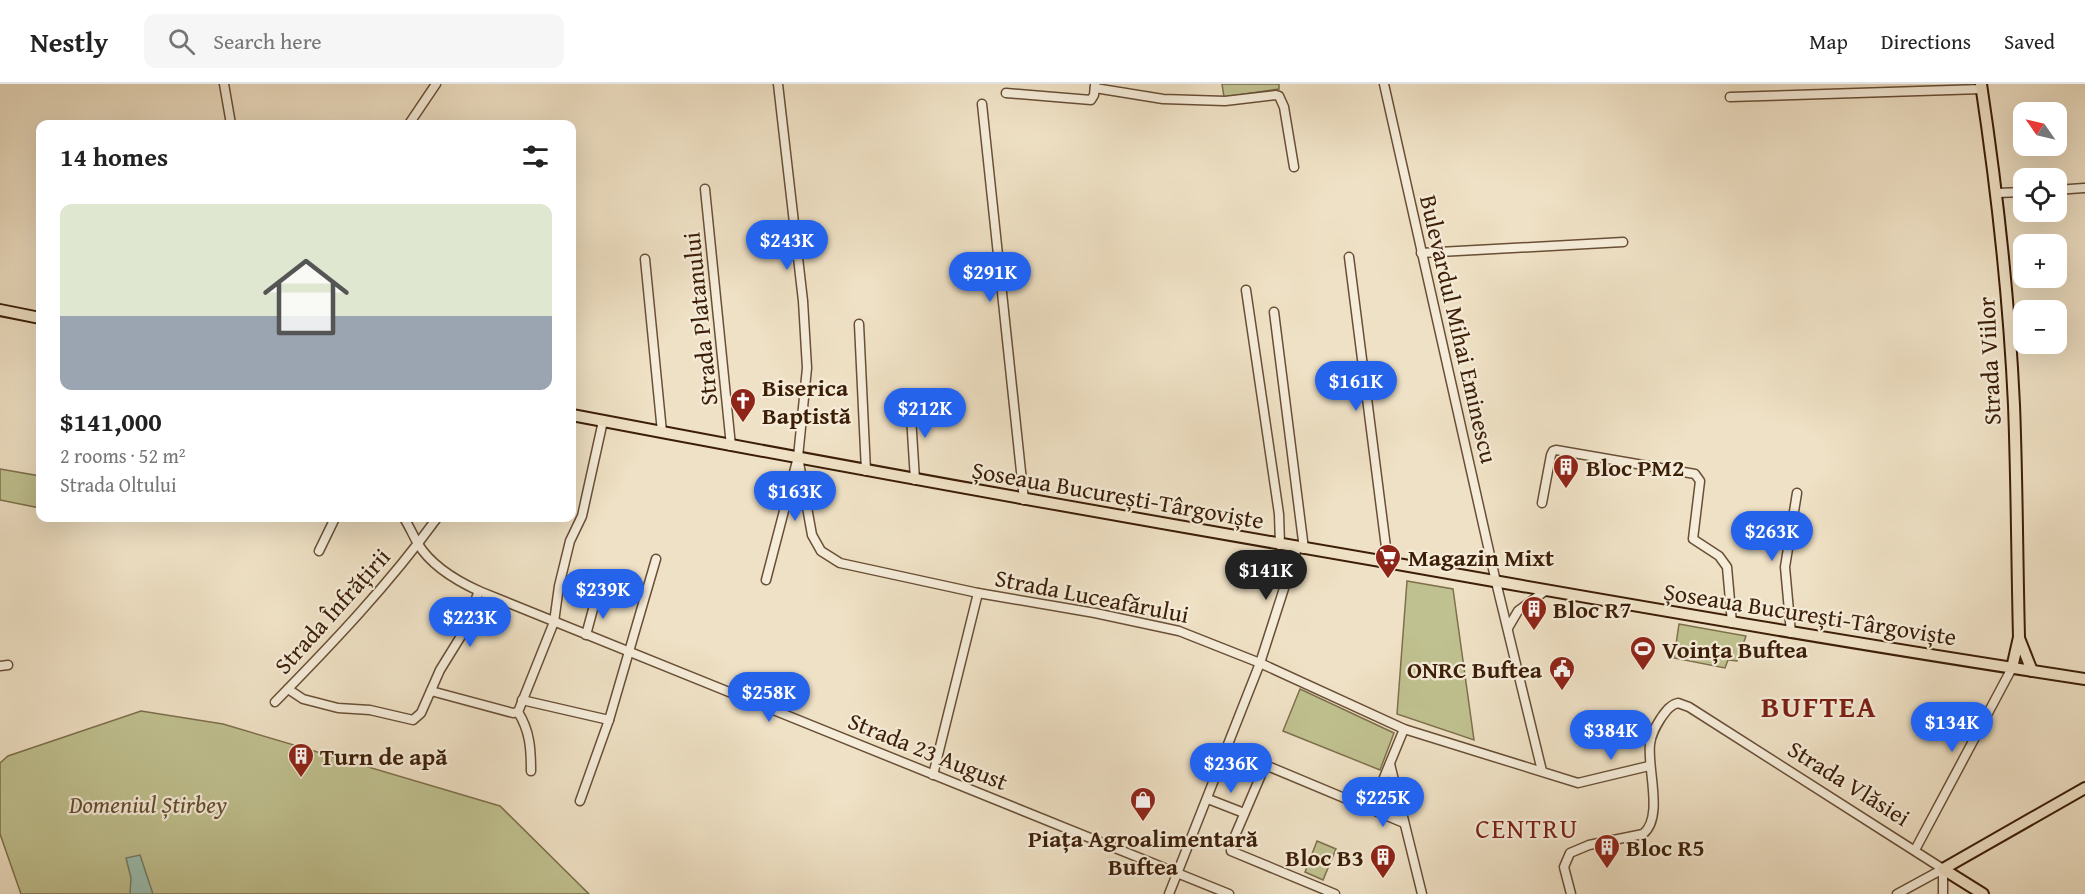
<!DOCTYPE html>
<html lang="en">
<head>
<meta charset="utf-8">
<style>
	body { margin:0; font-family:"Gentium Book Plus",serif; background:#f6f6f6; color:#222; height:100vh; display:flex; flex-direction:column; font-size:22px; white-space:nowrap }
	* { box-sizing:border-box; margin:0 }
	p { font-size:20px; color:#767676 }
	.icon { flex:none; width:33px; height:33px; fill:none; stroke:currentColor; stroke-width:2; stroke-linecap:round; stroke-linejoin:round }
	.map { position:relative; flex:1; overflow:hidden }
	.side { position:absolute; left:36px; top:36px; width:540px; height:402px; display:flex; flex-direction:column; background:#fff; border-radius:12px; box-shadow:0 6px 24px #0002 }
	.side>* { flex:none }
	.needle { width:39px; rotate:304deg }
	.fabs { position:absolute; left:2013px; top:18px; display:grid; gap:12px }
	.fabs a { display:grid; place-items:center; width:54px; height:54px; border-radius:12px; background:#fff; box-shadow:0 6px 24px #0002; font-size:30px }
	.price { position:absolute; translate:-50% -51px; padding:0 14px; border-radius:21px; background:#2563eb; color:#fff; font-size:20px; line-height:39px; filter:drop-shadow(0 2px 3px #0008) }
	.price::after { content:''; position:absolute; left:50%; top:36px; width:18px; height:14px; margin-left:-9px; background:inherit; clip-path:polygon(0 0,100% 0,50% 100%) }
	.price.active { background:#222; color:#fff }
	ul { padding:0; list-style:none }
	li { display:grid; align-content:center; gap:12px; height:318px; padding:0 24px }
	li+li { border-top:2px solid #e0e0e0 }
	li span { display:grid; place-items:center; height:186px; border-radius:12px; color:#555 }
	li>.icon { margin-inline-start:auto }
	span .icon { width:108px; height:108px; fill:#fffc; stroke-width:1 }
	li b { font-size:26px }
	h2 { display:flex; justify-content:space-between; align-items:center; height:72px; padding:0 24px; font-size:26px }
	header { display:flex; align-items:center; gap:36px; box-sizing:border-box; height:84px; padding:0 30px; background:#fff; border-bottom:2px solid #e0e0e0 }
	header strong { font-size:28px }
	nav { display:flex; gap:33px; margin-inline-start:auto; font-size:21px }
	.search { width:420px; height:54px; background:#f6f6f6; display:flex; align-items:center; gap:15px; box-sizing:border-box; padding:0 21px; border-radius:12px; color:#767676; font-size:22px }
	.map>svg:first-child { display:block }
</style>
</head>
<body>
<header>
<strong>Nestly</strong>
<div class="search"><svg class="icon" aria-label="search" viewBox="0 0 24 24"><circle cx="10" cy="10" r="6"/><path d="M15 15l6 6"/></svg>Search here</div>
<nav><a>Map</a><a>Directions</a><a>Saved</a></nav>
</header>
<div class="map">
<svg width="2085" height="810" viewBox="0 0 2085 810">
	<rect width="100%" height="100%" fill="#efe1c5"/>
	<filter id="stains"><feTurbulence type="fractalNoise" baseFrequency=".00333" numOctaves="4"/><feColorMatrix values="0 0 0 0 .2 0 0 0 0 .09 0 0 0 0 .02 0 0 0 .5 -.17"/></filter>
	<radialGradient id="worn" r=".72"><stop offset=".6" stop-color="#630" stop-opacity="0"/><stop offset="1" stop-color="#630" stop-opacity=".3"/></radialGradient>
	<g fill="#c0c190" stroke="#7e704c" stroke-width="1.5">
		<polygon points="1222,0 1279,0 1279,5 1224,13"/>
		<polygon points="0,385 40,392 40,424 0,416"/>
		<polygon points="1407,497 1453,505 1474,656 1397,630"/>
		<polygon points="1679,540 1746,552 1737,577 1728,576 1725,584 1674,574"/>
		<polygon points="1300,605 1394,649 1380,686 1283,647"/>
		<polygon points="141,627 223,640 500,722 589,810 21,810 0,750 0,679 8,672"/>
		<polygon points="1317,757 1336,765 1323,796 1305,788"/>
	</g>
	<polygon fill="#9bbeae" stroke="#757e6b" stroke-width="1.5" points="140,771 153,810 130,810 131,794 126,774"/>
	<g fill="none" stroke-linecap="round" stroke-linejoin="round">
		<defs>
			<g id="minor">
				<polyline points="224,0 231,40"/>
				<polyline points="1384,0 1496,498 1542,687"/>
				<polyline points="1095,4 1163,15 1225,17 1276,11 1279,12 1284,23 1294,83"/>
				<polyline points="1006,9 1091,16 1094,11 1095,1"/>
				<polyline points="1730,13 1982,5"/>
				<polyline points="982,20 1024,416"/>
				<polyline points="409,40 436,0"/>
				<polyline points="705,105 731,362"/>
				<polyline points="2056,106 2084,104"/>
				<polyline points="1997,109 2024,108"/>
				<polyline points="1421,169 1623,158"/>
				<polyline points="1349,173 1388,479"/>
				<polyline points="645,175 662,348"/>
				<polyline points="1246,206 1279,430 1280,461"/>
				<polyline points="1274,228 1304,465"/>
				<polyline points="859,240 866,387"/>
				<polyline points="910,316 915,396"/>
				<polyline points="798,373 812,451 821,467 840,479 978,509 1095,529 1179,547 1260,579 1404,645 1578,699 1649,682"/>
				<polyline points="1542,419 1551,371 1553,367 1556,366 1695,390 1700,397 1693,455 1719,472 1727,483 1732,539"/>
				<path d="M 404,434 C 409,442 413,451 418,460 C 431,481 457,497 479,507 L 1229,810"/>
				<polyline points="319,467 335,434"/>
				<polyline points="766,496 798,373 807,284 803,217 778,0"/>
				<polyline points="1508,544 1518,527 1545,507"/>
				<polyline points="1791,549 1785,483 1797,409"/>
				<polyline points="586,551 596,514"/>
				<polyline points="0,582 8,581"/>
				<polyline points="288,605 303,615 338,624 370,626 413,636 421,629 440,586 461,552 479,507"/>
				<polyline points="431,607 513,629 518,628 554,538 559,502 570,457 582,432 603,337"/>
				<polyline points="522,616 609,636"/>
				<path d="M 275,618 C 333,559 389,500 437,434"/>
				<path d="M 518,628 C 530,647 531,665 531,687"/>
				<polyline points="1390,680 1422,810"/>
				<polyline points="933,691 978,509"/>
				<polyline points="1208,715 1244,729"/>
				<polyline points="580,717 609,636 656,475"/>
				<polyline points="1371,725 1404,645"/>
				<polyline points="1915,766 2012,584"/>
				<polyline points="1943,785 1943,810"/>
				<polyline points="1169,810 1260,579 1297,464"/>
				<polyline points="1335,810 1231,767 1231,761 1264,684 1270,683 1404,739"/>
				<path d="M 1571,810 L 1564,783 L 1570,769 L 1589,761 L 1643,750 C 1664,733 1647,685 1650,660 C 1651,650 1656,642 1661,634 C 1666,627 1670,621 1678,619 L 1689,623 L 1943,785"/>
				<polyline points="1897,810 1943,785"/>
			</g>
			<g id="major">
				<path d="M 1981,0 C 1997,106 2009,213 2014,321 C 2017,398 2017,476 2019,553 L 2012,584"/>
				<polyline points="0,226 40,234"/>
				<path d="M 572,331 C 845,383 1118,432 1392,479 C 1623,520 1853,560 2085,595"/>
				<polyline points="2019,554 2032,587"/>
				<polyline points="1983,810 1943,785 2085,704"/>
			</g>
		</defs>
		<use href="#minor" stroke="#694f36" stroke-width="11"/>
		<use href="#major" stroke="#3c1e07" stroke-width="14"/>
		<use href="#minor" stroke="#f5ecd9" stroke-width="8"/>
		<use href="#major" stroke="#efe1c5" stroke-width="10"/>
	</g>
	<defs>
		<symbol id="church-pin" viewBox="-11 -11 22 30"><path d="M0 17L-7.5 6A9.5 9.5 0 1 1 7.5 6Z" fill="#8f2418" stroke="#f5ecd9"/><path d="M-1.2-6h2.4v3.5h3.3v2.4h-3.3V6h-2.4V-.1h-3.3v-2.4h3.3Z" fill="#fff"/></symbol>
		<symbol id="building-pin" viewBox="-11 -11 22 30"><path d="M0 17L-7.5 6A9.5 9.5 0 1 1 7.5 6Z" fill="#8f2418" stroke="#f5ecd9"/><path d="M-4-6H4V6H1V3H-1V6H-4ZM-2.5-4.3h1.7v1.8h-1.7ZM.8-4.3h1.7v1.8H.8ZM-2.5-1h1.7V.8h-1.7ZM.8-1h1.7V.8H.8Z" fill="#fff"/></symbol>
		<symbol id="supermarket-pin" viewBox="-11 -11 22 30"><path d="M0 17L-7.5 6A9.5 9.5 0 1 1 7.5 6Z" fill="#8f2418" stroke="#f5ecd9"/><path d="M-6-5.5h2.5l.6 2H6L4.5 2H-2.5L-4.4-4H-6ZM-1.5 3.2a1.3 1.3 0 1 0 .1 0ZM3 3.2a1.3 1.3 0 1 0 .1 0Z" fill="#fff"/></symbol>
		<symbol id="stadium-pin" viewBox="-11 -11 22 30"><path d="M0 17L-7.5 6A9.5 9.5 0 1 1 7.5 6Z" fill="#8f2418" stroke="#f5ecd9"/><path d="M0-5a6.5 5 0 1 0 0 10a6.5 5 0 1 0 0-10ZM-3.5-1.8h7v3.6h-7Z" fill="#fff"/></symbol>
		<symbol id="civic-pin" viewBox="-11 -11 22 30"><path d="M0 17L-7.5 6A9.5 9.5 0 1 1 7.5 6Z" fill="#8f2418" stroke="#f5ecd9"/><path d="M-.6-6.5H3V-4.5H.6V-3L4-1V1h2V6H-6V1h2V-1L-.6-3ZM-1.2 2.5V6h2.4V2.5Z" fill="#fff"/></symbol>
		<symbol id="shop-pin" viewBox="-11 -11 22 30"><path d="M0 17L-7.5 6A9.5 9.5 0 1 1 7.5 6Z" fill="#8f2418" stroke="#f5ecd9"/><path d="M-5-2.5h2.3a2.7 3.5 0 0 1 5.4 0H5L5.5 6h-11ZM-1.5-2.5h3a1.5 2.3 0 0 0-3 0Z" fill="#fff"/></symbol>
	</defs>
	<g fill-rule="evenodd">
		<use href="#church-pin" x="728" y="302" width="30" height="40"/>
		<use href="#building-pin" x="1551" y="368" width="30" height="40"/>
		<use href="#supermarket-pin" x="1373" y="458" width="30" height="40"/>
		<use href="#building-pin" x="1519" y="510" width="30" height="40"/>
		<use href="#stadium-pin" x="1628" y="550" width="30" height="40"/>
		<use href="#civic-pin" x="1547" y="570" width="30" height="40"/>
		<use href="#building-pin" x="286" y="657" width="30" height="40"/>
		<use href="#shop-pin" x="1128" y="701" width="30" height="40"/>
		<use href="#building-pin" x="1592" y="748" width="30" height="40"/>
		<use href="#building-pin" x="1368" y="758" width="30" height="40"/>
	</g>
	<g text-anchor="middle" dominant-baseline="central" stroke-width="4.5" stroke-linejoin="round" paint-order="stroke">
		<g font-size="24" fill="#3c1e07" stroke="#f5ecd9">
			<text transform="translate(700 235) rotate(-96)">Strada Platanului</text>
			<text transform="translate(1459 245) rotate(77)">Bulevardul Mihai Eminescu</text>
			<text transform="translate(1989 277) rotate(-93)">Strada Viilor</text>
			<text transform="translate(1118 411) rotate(10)">Șoseaua București-Târgoviște</text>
			<text transform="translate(1092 512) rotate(11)">Strada Luceafărului</text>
			<text transform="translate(332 527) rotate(-48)">Strada Înfrățirii</text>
			<text transform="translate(1810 530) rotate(9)">Șoseaua București-Târgoviște</text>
			<text transform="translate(928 667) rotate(22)">Strada 23 August</text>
			<text transform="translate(1849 699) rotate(32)">Strada Vlăsiei</text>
		</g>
		<g font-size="24" font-weight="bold" fill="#3c1e07" stroke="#f5ecd9" text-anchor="start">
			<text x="762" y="303">Biserica<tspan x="762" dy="28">Baptistă</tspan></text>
			<text x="1586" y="383">Bloc PM2</text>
			<text x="1408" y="473">Magazin Mixt</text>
			<text x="1553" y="525">Bloc R7</text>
			<text x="1662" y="565">Voința Buftea</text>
			<text x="1542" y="585" text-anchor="end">ONRC Buftea</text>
			<text x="320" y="672">Turn de apă</text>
			<text x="1143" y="754" text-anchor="middle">Piața Agroalimentară<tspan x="1143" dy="28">Buftea</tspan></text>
			<text x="1626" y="763">Bloc R5</text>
			<text x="1364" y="773" text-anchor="end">Bloc B3</text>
		</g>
		<g font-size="24" font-style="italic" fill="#644f30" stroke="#f5ecd9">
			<text x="148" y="720">Domeniul Știrbey</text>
		</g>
		<g font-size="27" letter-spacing="1.5" fill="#7a1f14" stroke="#f5ecd9">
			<text x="1527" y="744">CENTRU</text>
		</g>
		<g font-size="30" font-weight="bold" letter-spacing="1.5" fill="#7a1f14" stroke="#f5ecd9">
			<text x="1819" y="622">BUFTEA</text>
		</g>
	</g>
	<rect width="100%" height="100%" filter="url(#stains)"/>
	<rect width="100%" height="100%" fill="url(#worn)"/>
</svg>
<div class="fabs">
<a><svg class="needle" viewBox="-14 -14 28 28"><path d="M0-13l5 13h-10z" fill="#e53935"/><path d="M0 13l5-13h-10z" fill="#767676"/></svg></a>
<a><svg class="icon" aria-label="locate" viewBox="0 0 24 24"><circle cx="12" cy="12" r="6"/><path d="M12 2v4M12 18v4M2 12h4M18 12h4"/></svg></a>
<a>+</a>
<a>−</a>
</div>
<b class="price" style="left:787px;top:187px">$243K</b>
<b class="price" style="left:990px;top:219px">$291K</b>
<b class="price" style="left:1356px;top:328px">$161K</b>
<b class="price" style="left:925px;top:355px">$212K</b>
<b class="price" style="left:795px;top:438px">$163K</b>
<b class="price" style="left:1772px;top:478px">$263K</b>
<b class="price active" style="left:1266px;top:517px">$141K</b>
<b class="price" style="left:603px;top:536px">$239K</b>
<b class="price" style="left:470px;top:564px">$223K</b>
<b class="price" style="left:769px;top:639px">$258K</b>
<b class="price" style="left:1952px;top:669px">$134K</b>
<b class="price" style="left:1611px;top:677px">$384K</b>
<b class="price" style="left:1231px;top:710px">$236K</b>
<b class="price" style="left:1383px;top:744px">$225K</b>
<section class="side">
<h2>14 homes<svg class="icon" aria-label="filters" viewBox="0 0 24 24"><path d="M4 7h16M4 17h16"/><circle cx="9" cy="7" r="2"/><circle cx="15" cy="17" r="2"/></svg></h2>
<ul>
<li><span style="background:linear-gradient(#dfe7d0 60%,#9aa5b1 0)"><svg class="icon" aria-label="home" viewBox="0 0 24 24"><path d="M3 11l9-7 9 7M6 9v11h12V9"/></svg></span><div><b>$141,000</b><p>2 rooms · 52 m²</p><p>Strada Oltului</p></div></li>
</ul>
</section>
</div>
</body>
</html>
